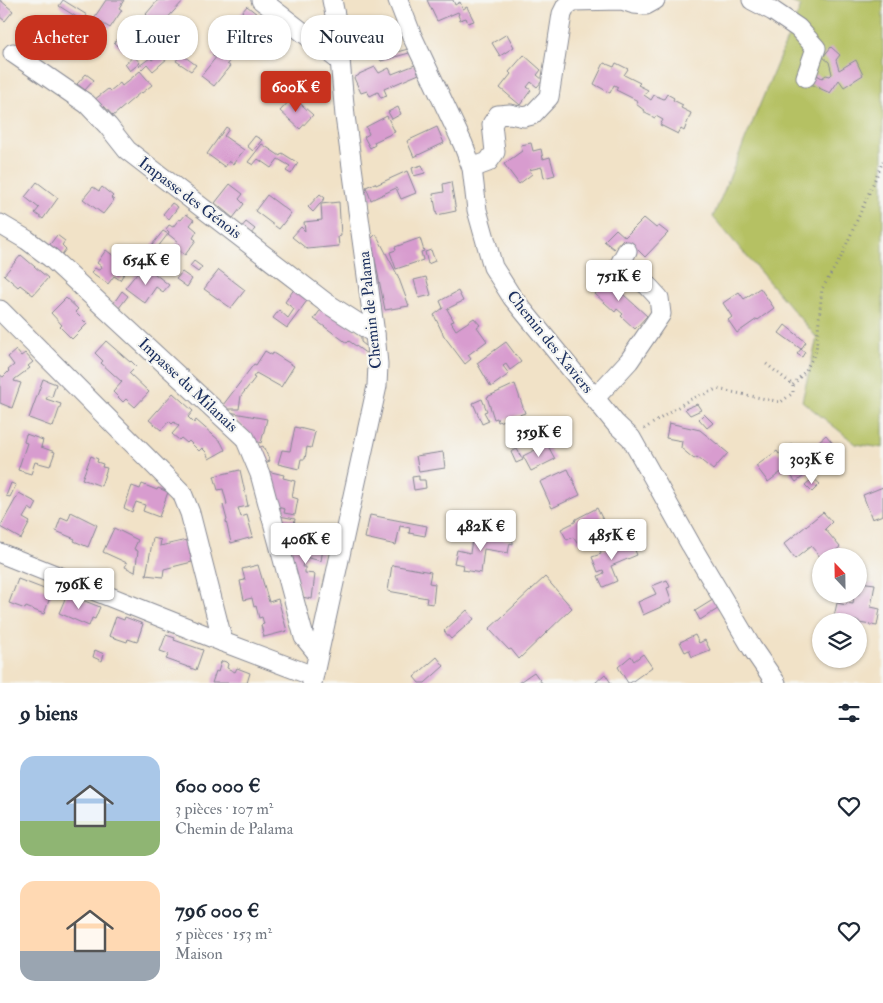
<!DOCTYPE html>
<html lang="fr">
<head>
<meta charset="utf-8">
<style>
	body { margin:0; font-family:"IM FELL Double Pica",serif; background:#f6f6f7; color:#1f2937; height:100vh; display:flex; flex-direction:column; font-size:19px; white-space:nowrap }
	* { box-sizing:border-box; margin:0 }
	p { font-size:16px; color:#747a83 }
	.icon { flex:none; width:28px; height:28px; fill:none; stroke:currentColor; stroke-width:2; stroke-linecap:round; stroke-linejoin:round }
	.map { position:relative; height:683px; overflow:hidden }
	.drawer { display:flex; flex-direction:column; background:#fff; flex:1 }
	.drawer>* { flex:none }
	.hud { position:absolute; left:15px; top:15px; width:500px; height:45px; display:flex; gap:10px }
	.needle { width:32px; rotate:338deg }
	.buttons { position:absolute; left:812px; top:548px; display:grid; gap:10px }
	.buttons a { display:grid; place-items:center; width:55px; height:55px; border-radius:50%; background:#fff; box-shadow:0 1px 4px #0004; font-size:25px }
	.price { position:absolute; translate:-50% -42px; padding:0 11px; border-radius:5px; background:#fff; color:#222; font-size:16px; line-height:32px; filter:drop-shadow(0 1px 2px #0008) }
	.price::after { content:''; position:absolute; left:50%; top:30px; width:15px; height:11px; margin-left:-8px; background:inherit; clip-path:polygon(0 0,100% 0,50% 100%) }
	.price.on { background:#c8321e; color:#fff }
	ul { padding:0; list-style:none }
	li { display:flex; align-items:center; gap:15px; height:125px; padding:0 20px }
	li span { display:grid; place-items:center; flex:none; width:140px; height:100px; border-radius:15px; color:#555 }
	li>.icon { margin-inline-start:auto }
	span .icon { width:60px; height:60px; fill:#fffc; stroke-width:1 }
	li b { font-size:21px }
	h2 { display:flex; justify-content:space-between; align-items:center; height:60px; padding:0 20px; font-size:21px }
	.pill { padding:0 18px; border-radius:20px; background:#fff; box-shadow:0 1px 4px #0004; font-size:18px; line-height:45px }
	.pill.on { background:#c8321e; color:#fff }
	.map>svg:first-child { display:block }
</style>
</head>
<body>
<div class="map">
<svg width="883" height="683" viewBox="0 0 883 683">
	<rect width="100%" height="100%" fill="#f6f6f2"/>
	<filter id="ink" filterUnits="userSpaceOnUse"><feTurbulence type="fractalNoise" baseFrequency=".02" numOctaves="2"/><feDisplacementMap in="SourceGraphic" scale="10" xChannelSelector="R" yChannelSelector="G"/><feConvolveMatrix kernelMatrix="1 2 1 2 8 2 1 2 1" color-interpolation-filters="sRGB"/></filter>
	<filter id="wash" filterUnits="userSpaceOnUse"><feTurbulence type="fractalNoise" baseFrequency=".0096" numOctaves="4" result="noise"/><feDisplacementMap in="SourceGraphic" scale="20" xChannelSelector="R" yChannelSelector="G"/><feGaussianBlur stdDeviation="1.12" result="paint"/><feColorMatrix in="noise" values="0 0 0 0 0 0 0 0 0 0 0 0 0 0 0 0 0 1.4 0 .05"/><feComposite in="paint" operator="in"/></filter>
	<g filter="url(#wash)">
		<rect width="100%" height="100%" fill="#f1e2c7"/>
		<polygon fill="#b5c163" stroke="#687860" points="786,0 883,0 883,448 856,444 802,401 817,338 713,217 801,6"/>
		<g id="blocks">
			<g fill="#d89ccf">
				<polygon points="0,0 13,11 5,21 0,17"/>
				<polygon points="63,0 87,15 83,21 59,6"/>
				<polygon points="106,0 124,0 119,8 122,10 110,28 94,18"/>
				<polygon points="158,0 184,0 163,23 157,18 151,25 145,18 147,15 146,14"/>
				<polygon points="427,0 453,0 455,5 460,2 463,9 467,7 474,21 468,23 466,18 460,20 458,15 459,14 458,12 437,21"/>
				<polygon points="247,6 257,14 253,18 255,20 249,28 237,18"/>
				<polygon points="142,16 158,34 151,40 143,32 123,51 114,43 121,35"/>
				<polygon points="171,18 178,25 167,38 160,32"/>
				<polygon points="507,34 514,47 500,56 492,43"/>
				<polygon points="179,37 194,48 189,55 174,43"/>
				<polygon points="265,39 273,45 264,55 256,50"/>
				<polygon points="223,41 237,52 227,64 230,66 214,86 201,76 217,56 215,55 214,57 212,55"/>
				<polygon points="361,43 362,52 354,53 353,44"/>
				<polygon points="169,45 175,52 153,71 147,64 142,69 139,66 150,58 152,60"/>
				<polygon points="831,47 840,55 836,60 839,70 856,60 863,75 844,87 839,80 830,93 819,88 820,87 818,86 817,87 809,83 815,74 822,78 826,75 830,76 832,74 829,62 823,57"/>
				<polygon points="408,49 409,53 381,61 379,57"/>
				<polygon points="181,54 196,65 191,71 176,61"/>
				<polygon points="524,55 541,70 537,75 543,80 537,87 531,82 527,87 531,90 520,105 500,88 511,74 509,72"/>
				<polygon points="134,56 140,63 130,71 125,64"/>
				<polygon points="604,63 614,67 616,63 628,69 624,75 640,83 638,85 648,90 644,95 651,100 654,95 664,99 667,94 674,98 673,100 683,105 681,108 691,113 684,131 681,129 678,134 660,125 663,120 656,116 655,118 645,113 645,111 636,104 638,101 616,90 618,87 614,85 610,93 594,84"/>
				<polygon points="415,65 419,74 384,89 387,96 381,98 378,92 370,96 367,91 361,93 354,78 359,75 359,74 375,67 379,73 389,68 392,74"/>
				<polygon points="140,71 152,85 142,93 141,92 113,116 104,106 102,109 94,100 108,89 110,91 120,83 122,86"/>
				<polygon points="86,74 94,80 85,90 77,84"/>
				<polygon points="302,82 308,87 301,93 296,88"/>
				<polygon points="293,97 313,115 300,129 280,111"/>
				<polygon points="398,107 401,114 392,119 388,112"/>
				<polygon points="387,116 395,132 374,142 375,145 370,148 364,137 369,134 366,127"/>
				<polygon points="226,127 229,129 224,136 244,150 233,164 229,161 225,167 207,154"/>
				<polygon points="437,127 444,143 414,157 407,141"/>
				<polygon points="255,136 262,140 253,151 247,146"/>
				<polygon points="531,143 533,151 541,149 543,159 550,157 555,175 544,178 542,167 529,170 532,174 519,184 504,164 522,151 521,145"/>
				<polygon points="262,144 280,156 282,153 298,163 291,174 286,171 290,166 278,159 271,168 258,159 253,165 248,162"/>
				<polygon points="422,165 425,173 414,176 412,168"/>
				<polygon points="407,171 416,193 401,199 396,188 371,200 366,187 375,183 376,185"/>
				<polygon points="37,182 58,198 43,219 35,213 39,208 25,197"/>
				<polygon points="451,182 456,211 437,215 433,194 444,192 443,184"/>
				<polygon points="230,184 243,194 239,199 244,204 233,218 215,203"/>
				<polygon points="93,187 99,191 102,187 113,196 111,198 114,200 103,214 83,199"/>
				<polygon points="320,194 325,198 313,212 308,207"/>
				<polygon points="267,195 291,213 279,229 255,211"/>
				<polygon points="339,202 341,236 338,237 339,246 307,249 292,237 301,227 305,231 304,222 322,220 321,204"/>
				<polygon points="172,203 178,207 169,219 163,214"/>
				<polygon points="186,214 194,220 190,225 197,231 193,238 196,240 185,255 174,247 178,242 168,234 169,232 166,229 169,225 173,227 179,219 181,220"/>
				<polygon points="644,218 656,228 659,226 668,233 645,257 638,250 636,252 623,239 614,249 604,241 616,229 625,237"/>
				<polygon points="246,222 255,229 249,236 240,229"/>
				<polygon points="163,231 168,234 157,248 152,245"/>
				<polygon points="376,234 398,276 409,306 385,310 371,239"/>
				<polygon points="57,235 65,241 62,245 66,249 60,257 48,247"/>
				<polygon points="420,238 424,251 421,252 423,260 396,269 390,252 396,250 395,247"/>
				<polygon points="106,250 124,264 120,269 125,272 120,280 114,276 108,284 91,272 95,268 98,270 101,269 102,267 97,263"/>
				<polygon points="431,250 435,261 428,264 425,252"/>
				<polygon points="21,255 48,278 33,295 20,285 18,287 4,275"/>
				<polygon points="194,261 202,267 198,272 190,266"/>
				<polygon points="150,270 169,285 163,292 156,287 145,303 125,288 137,273 144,278"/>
				<polygon points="219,270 245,290 231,308 204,289"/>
				<polygon points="182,272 192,279 187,287 176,279"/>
				<polygon points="602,275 647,316 635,329 621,316 623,314 617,309 615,312 595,294 598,290 593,285"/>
				<polygon points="426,277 431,295 419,298 414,280"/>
				<polygon points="295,288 309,298 287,328 273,318 279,310 288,318 294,309 285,302"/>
				<polygon points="760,288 774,308 758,320 757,319 737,333 728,320 732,317 723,303 739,292 744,299"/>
				<polygon points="122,291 128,296 119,308 113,304"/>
				<polygon points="458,291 463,301 447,309 454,321 451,322 456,330 474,318 480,325 477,327 487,341 468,355 471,359 465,364 444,336 434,315 443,308 440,301"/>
				<polygon points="66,298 78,309 75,312 87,324 72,339 60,327 62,325 51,313"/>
				<polygon points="324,305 361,334 361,342 366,346 367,354 349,341 347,343 314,319"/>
				<polygon points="785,325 806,342 801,349 805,352 802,357 797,354 801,349 779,333"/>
				<polygon points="106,341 130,362 131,361 136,366 129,373 149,392 135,407 126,399 123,402 113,392 122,382 101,363 103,361 95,353"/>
				<polygon points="506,342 521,362 510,370 506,364 503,366 509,374 491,387 477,363"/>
				<polygon points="16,350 21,356 25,353 33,362 28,366 30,368 15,379 14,381 21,383 12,408 0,403 0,375 3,377 9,371 8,370 14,365 8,357"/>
				<polygon points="265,351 272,355 273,353 294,366 281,387 256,373 253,377 255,378 241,396 239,409 220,409 254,364 256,365"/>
				<polygon points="43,379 56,384 52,397 48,396 46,399 61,404 53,427 29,418"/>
				<polygon points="515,384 525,413 498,422 497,418 494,419 487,397"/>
				<polygon points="173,393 193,411 188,417 194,423 196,420 221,442 225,450 209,459 206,452 202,448 199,451 189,441 187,443 181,438 179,440 172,434 179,426 174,422 172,424 169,421 161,430 149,420"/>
				<polygon points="482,399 487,411 484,412 489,421 482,424 473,403"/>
				<polygon points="697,404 701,410 690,415 685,409"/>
				<polygon points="229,412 267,419 261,443 256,441"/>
				<polygon points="704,414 713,423 707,428 699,419"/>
				<polygon points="669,423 700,430 728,453 713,470 697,457 694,459 681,448 682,441 666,438"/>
				<polygon points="295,427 315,432 311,448 307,447 305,459 301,459 299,469 278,464 282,450 290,451"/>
				<polygon points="26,434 43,440 41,447 55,452 50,466 35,462 31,474 18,470 27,443 24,442"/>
				<polygon points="826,435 836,447 828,454 818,442"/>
				<polygon points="547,444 555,459 531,471 523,456"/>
				<polygon points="792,444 812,470 796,482 789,473 791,471 788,467 768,482 756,466 777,451 779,454"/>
				<polygon points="263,446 270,461 260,465 253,450"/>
				<polygon points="517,449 523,460 516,463 511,452"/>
				<polygon points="443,452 445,468 419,472 416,456"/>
				<polygon points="91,456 98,459 97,462 103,464 102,467 107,468 101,486 82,479"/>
				<polygon points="568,469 580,495 552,508 540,482"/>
				<polygon points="240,470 248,506 238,508 241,517 247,515 253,537 231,543 226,521 227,520 223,505 227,504 223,489 218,490 214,476"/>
				<polygon points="263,470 284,475 283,478 295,481 292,497 298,499 295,515 284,513 285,509 277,507"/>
				<polygon points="419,476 419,480 425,480 426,488 414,490 412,477"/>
				<polygon points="813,478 820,484 812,492 805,485"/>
				<polygon points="11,483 16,485 10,497 6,496"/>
				<polygon points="142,484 157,490 158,488 168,492 159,517 143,511 145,505 136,502 132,512 124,508 132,486 140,489"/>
				<polygon points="883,487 883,515 872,519 863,495"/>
				<polygon points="19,493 37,503 33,511 29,508 23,518 30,522 21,539 0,527"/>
				<polygon points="597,508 607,528 577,543 573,537 567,540 561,529 575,522 576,519"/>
				<polygon points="71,512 97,525 88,547 74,541 75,539 56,531 61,517 68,520"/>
				<polygon points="823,512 832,522 825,529 840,547 829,556 821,556 821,558 811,546 795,559 784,544"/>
				<polygon points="274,515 295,519 293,531 277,528"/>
				<polygon points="370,515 427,526 425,536 409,533 410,528 400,526 396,545 365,538"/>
				<polygon points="114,528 138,540 134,549 138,551 135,572 125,567 127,563 103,552"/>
				<polygon points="473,533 513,541 513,544 510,543 508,553 484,549 481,573 463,570 464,565 454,563 457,550 470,553"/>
				<polygon points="153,538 161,540 160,546 187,540 192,562 164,569 163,577 146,575"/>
				<polygon points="308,538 324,542 321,561 305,557 302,567 305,567 305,573 315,574 312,599 302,597 287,546 306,550"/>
				<polygon points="631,541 637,555 611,566 617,581 603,587 598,576 604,573 603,570 598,572 592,557 601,554 600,551 611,547 612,549"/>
				<polygon points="258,565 269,602 278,599 287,631 264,637 261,625 264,624 262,617 259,618 256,606 254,607 252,598 244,600 240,581 245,580 242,569"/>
				<polygon points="392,565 431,572 429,583 435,584 433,604 426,603 427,598 388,591"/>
				<polygon points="545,577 572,608 519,659 511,649 509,650 489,629"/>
				<polygon points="18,579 52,592 44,614 26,607 25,609 9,603"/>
				<polygon points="667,580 670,587 667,588 672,602 643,615 638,602 656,594 652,586"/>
				<polygon points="859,582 875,584 871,607 880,609 877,626 859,623 859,621 833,621 837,603 846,605 847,603 853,604 854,594 859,594"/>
				<polygon points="67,594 100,607 95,619 92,618 89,626 59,613"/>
				<polygon points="716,598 721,607 700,620 695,611"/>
				<polygon points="467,610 474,619 451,639 444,631"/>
				<polygon points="116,617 124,620 125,617 143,624 137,642 128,639 127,642 109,636"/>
				<polygon points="166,635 175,638 174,640 203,650 196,670 166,659 169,654 160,651"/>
				<polygon points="695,635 699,643 705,640 710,650 692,657 689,650 685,652 680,642"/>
				<polygon points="95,650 104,654 102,661 93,657"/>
				<polygon points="643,654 652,667 630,683 628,683 618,667 631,656 634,661"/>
				<polygon points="437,657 444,666 425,683 419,683 414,677"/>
				<polygon points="223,661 226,662 228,664 227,668 235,672 237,668 250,673 247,683 212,683 216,671 218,672 221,662"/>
				<polygon points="534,672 542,683 518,683"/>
				<polygon points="605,674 611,683 595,683"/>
			</g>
		</g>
	</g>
	<g filter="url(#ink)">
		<use href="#blocks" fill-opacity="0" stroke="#868892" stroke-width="1"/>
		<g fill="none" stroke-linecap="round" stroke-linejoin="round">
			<defs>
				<g id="minor">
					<polyline points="261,0 340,61"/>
					<polyline points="398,0 412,36 463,144 472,168 477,210 493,267 512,297 615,423 631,438 691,545 752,648 776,683"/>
					<polyline points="752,0 773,11 798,28 816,48 806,77"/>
					<polyline points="13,53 87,104 108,126 127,150 325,302 375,334"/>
					<polyline points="472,168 488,162 495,152 492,124 498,115 510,114 524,117 532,115 549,97 562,14 566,6 573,1 622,0 634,4 646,5 655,0"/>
					<polyline points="0,224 27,240 51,258 245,438 260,474 304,637 318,654"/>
					<polyline points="0,310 182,493 190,513 223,642"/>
					<polyline points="595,398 629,361 661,314 659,298 647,285 631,273 621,262 627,251"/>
					<polyline points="0,553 223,642 313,676"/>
					<polyline points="312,683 377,386 378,364 375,334 345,116 337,25 332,0"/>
				</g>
			</defs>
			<use href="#minor" stroke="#868892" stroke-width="21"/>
			<g stroke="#868892" stroke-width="3" stroke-dasharray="1 4" stroke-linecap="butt">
				<polyline points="793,385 806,370 816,351 822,289 841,257 883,161"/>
				<polyline points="644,429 689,400 717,389 781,402 793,393 793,385 765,363"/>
			</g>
			<use href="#minor" stroke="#fff" stroke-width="19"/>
		</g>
	</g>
	<g text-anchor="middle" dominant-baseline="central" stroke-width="4.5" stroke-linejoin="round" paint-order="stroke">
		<g font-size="16" fill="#1b2f5e" stroke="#f6f6f2">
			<text transform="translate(190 198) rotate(37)">Impasse des Génois</text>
			<text transform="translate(370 310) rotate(-96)">Chemin de Palama</text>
			<text transform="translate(550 342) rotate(51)">Chemin des Xaviers</text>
			<text transform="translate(188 385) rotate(43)">Impasse du Milanais</text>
		</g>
	</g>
</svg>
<div class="buttons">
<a><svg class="needle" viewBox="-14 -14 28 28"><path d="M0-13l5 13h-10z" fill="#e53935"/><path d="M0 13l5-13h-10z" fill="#747a83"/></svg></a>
<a><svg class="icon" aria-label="layers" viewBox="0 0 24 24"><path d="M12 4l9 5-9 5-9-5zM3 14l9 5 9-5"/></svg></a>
</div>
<b class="price on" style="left:296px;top:113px">600K €</b>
<b class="price" style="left:146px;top:286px">654K €</b>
<b class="price" style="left:619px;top:302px">751K €</b>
<b class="price" style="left:539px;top:458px">359K €</b>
<b class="price" style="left:812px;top:485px">303K €</b>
<b class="price" style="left:481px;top:552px">482K €</b>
<b class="price" style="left:612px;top:561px">485K €</b>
<b class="price" style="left:306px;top:565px">406K €</b>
<b class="price" style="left:79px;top:610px">796K €</b>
<div class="hud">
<a class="pill on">Acheter</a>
<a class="pill">Louer</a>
<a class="pill">Filtres</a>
<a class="pill">Nouveau</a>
</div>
</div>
<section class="drawer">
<h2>9 biens<svg class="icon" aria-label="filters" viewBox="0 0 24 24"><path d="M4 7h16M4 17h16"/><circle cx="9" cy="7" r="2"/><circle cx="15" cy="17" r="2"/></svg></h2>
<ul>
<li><span style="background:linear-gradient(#a9c7e8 65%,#8fb573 0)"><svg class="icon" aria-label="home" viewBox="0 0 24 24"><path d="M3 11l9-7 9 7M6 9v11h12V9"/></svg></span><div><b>600 000 €</b><p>3 pièces · 107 m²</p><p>Chemin de Palama</p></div><svg class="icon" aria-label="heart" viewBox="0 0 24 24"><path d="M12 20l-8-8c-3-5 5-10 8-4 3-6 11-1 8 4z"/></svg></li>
<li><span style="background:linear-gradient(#ffd9b3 70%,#9aa5b1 0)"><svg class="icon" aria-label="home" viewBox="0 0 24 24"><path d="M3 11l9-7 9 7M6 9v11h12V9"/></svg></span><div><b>796 000 €</b><p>5 pièces · 153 m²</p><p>Maison</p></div><svg class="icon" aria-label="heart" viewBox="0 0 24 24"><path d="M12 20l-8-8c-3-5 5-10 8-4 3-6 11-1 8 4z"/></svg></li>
</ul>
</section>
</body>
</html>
